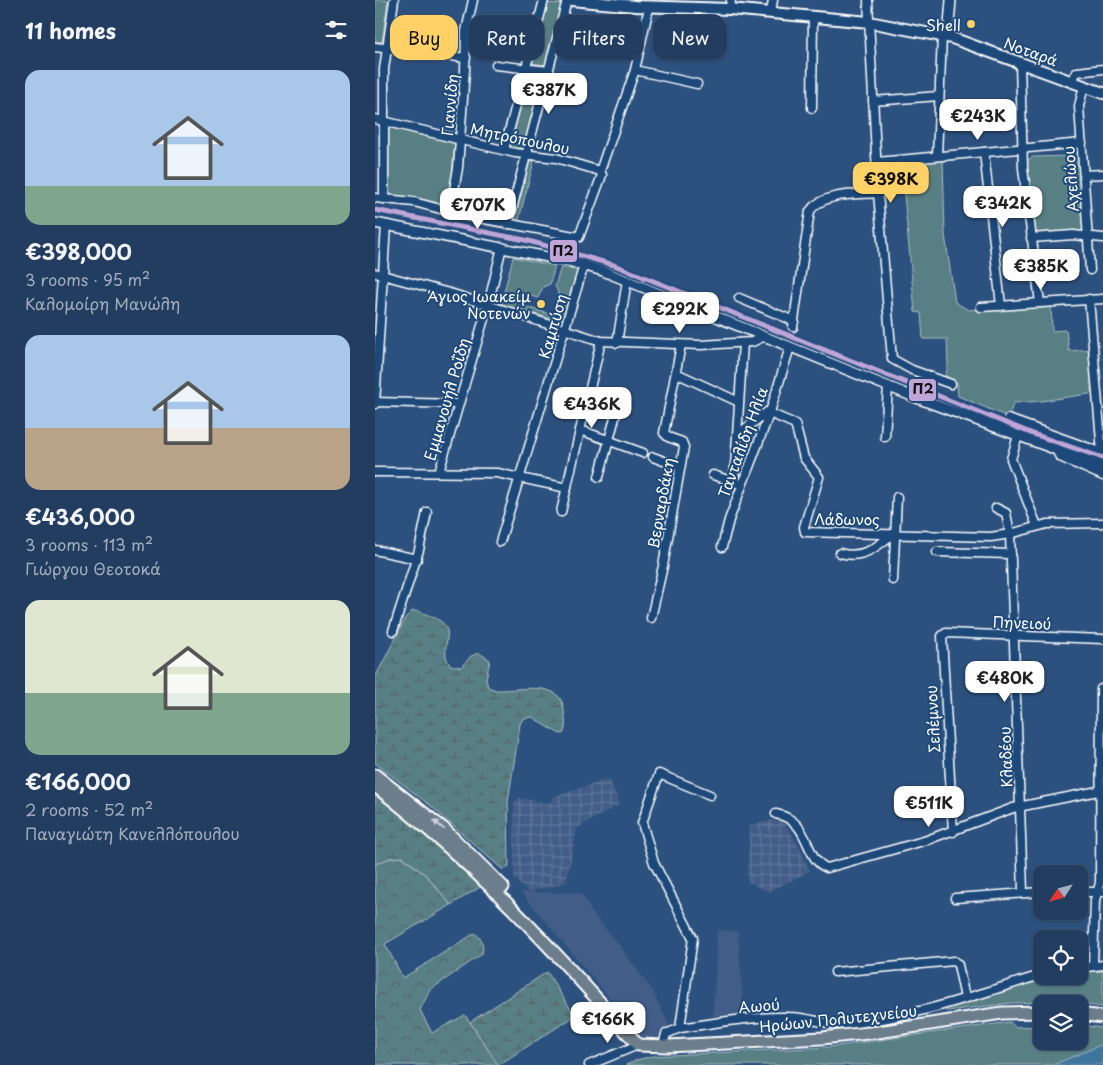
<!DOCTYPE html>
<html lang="en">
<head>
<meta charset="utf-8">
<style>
	body { margin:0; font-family:"Playpen Sans",sans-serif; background:#2a4465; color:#f1f3f6; height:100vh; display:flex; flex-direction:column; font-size:19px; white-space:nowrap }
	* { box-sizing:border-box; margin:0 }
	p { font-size:16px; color:#a2aebd }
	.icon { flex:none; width:28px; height:28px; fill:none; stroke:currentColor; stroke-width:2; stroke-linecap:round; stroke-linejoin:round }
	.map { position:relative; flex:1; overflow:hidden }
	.sheet { display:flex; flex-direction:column; background:#223d5f; width:375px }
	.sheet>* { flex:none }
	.hud { position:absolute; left:15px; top:15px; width:475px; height:45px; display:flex; gap:10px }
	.needle { width:32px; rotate:234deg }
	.buttons { position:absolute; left:658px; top:865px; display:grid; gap:10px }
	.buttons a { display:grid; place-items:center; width:55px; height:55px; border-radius:10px; background:#223d5f; box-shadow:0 1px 4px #0004,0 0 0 1px #3f5674; font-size:25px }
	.price { position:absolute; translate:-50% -42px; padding:0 11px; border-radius:10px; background:#fff; color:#222; font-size:16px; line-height:32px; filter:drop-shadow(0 1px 2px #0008) }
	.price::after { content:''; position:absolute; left:50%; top:30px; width:15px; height:11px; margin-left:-8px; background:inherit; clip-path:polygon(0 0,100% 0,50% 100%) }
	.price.on { background:#ffd166; color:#111 }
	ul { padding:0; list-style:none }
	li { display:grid; align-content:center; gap:10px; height:265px; padding:0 25px }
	li span { display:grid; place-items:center; height:155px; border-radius:15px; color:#555 }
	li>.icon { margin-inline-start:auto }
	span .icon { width:90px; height:90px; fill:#fffc; stroke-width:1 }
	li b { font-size:21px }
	h2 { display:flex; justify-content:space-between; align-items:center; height:60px; padding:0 25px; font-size:21px }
	.tag { padding:0 18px; border-radius:15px; background:#223d5f; box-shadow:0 1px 4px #0004,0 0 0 1px #3f5674; font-size:18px; line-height:45px }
	.tag.on { background:#ffd166; color:#111 }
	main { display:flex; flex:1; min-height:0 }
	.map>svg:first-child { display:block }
</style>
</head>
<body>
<main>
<section class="sheet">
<h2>11 homes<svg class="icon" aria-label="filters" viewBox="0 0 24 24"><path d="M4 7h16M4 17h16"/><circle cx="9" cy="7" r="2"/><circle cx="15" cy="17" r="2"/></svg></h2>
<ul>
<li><span style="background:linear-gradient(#a9c7e8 75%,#7fa58c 0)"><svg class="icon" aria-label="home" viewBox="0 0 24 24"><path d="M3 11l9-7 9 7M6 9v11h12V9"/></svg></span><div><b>€398,000</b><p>3 rooms · 95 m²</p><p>Καλομοίρη Μανώλη</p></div></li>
<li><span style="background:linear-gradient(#a9c7e8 60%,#b9a48a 0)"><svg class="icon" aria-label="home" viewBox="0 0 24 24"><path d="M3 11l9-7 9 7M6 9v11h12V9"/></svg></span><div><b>€436,000</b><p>3 rooms · 113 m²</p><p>Γιώργου Θεοτοκά</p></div></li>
<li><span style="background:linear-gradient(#dfe7d0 60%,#7fa58c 0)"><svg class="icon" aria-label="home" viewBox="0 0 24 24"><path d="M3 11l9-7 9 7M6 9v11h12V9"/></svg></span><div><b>€166,000</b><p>2 rooms · 52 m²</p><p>Παναγιώτη Κανελλόπουλου</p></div></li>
</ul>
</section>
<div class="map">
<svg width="728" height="1065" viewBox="0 0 728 1065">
	<defs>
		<pattern id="industrial-grid" width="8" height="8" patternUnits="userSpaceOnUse" patternTransform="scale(1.25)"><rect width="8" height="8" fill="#425d88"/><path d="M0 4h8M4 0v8" fill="none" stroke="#5e759a"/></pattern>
		<pattern id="forest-crowns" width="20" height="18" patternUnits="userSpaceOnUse" patternTransform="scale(1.25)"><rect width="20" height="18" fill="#597f84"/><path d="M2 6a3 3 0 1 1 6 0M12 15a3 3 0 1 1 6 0" fill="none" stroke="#526668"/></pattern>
		<pattern id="wetland-marsh" width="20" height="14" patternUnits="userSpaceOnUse" patternTransform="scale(1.25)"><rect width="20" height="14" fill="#597f84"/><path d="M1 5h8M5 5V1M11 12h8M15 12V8" fill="none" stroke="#526668"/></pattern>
	</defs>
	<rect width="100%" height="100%" fill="#2d517f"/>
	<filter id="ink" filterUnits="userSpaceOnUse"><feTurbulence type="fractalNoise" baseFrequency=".02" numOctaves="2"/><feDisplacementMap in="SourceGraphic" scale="10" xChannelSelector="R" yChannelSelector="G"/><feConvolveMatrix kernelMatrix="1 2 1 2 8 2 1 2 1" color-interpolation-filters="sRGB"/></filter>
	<g filter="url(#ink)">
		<g fill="#425d88">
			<polygon points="0,208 186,245 255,267 656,430 728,456 728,463 216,259 149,243 0,214"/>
			<polygon points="146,892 206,893 217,913 245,946 278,992 295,1028 287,1031 285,1037 268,1038"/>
			<polygon points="342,930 363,932 369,1016 338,1020"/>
		</g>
		<g fill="url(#industrial-grid)">
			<polygon points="234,779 245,804 202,828 191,883 153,892 139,879 139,802 145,798 174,803 181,796"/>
			<polygon points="401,819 409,823 422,843 435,871 393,892 372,881 375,826"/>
		</g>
		<g fill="#597f84" stroke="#acbfc2">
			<polygon points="0,0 13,0 7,42 0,41"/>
			<polygon points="172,3 187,4 171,65 156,63"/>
			<polygon points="153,71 167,76 148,150 133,147"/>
			<polygon points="13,127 80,143 76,183 71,205 66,206 14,194"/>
			<polygon points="698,156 703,158 708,231 658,234 652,170 653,160 658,157"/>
			<polygon points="568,159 570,235 580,302 593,310 676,304 677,331 691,330 694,351 717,349 720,393 666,401 639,403 633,417 583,396 582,382 570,376 573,366 572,339 548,339 546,313 540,312 526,162"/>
			<polygon points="155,160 159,161 143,223 139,222"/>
			<path d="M 138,257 L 180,266 L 175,284 L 168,287 L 163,298 L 152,295 L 148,306 L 178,315 C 182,305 186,295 180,286 L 186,267 L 203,271 L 190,323 L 126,304 Z"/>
			<path d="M 728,971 L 728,1007 L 712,1005 L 707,999 L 685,997 L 679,1002 L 636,1003 L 572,1011 L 568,1009 C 612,996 657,976 704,976 L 704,972 Z"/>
			<polygon points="635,1022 640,1027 666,1026 666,1041 704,1041 704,1025 728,1028 728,1044 678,1065 251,1065 261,1060 278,1056 454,1047"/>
		</g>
		<path fill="url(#forest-crowns)" stroke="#acbfc2" d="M 27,857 L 52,876 L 76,905 L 10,944 L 28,978 L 100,933 C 107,939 109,944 107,954 L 55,990 L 45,1010 L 57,1033 L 90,1015 L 124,1065 L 0,1065 L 0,864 L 15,858 Z"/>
		<g fill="url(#wetland-marsh)" stroke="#acbfc2">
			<path d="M 37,611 C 44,610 50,614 56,616 C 88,629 61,645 75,665 L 86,667 L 96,656 L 104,653 L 115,660 L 111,679 L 113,687 L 121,690 C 144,691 187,678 189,711 C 190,718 192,727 188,734 L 183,733 L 157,717 L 148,719 L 145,724 L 133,802 L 134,867 L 128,870 L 56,806 L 0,763 L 0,678 L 31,617 Z"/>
			<polygon points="0,792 18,805 110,884 76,905 52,876 28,857 15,858 0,864"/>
			<polygon points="172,972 200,1016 123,1065 95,1022"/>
		</g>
		<polygon fill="#41759e" stroke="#8dacc5" points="728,1044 728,1065 678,1065"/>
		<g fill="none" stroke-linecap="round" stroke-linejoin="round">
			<defs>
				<g id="minor">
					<polyline points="493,0 503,193 517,359 537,370 576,384"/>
					<polyline points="274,7 260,70 322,84"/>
					<polyline points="355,9 356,0"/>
					<polyline points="396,12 398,0"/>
					<polyline points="0,47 91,58"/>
					<polyline points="645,63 648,168 665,303"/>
					<polyline points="121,65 174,71"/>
					<polyline points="696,82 702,72 728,69"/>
					<polyline points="709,86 704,106 715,270"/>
					<polyline points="498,101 564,96"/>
					<polyline points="437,108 438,17"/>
					<polyline points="0,119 140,153 181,158 225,171"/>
					<polyline points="129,150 169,0"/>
					<polyline points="609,152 626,306"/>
					<polyline points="562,156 567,36"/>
					<polyline points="502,162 707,143"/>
					<polyline points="709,175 728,174"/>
					<polyline points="0,198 39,202 88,215 204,237 227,175 225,171 260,70"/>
					<polyline points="9,199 9,69 19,0"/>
					<polyline points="75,212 83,168 90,70 91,31 98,0"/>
					<polyline points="133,224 192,0"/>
					<polyline points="656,238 698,235 728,238"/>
					<polyline points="0,273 78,294 226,341 326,345 377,342 390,336"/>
					<polyline points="364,298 419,321"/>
					<polyline points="714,299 727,453"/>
					<polyline points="606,307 728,299"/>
					<path d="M 418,327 L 435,211 C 448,192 483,195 503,193"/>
					<polyline points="242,343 252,280"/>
					<polyline points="301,373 364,402"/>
					<polyline points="0,402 83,404"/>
					<polyline points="0,404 11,225"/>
					<polyline points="633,419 728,453"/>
					<polyline points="205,430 268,453"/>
					<polyline points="362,435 392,412 420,424 429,458 444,477 429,527 430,532 616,537 635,534 672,524 728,523"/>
					<polyline points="643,436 636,459 662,526"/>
					<polyline points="510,437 513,386"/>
					<polyline points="681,450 685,457 728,476"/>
					<polyline points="278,457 305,467"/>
					<polyline points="0,472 122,473 192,488"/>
					<polyline points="64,472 113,305 127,247"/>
					<polyline points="338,475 362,483"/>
					<polyline points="224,477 245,399"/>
					<polyline points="359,482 368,343"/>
					<polyline points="621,508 631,513 635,534 648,891"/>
					<polyline points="186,512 226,341"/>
					<polyline points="125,542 209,265"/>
					<polyline points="347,547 354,520 395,412 415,347"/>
					<polyline points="0,550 42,559"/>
					<polyline points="562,552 636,554"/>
					<path d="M 465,553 C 488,560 503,546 520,532"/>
					<polyline points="518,580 522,497"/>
					<polyline points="276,618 288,566 309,447 307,442 293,437 289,433 306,345"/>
					<polyline points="18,631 44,550 52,512"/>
					<path d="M 401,814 C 437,821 428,859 452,868 L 552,840 L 638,808 L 728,790"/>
					<polyline points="578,832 567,636 571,633 728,639"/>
					<polyline points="704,892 728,892"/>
					<polyline points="580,898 666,892"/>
					<polyline points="718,965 720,900 725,883 726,689 728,689"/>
					<polyline points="704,968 728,965"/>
					<polyline points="460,972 579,961 583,965 590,998"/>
					<polyline points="305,1028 318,938 279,863 267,823 284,774 335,795"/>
					<path d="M 288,1046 L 291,1034 L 305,1028 C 341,1023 378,1016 415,1017 C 434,1017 452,1026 471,1024 C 538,1018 603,994 666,975"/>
					<polyline points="214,1065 263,1045"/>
				</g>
				<g id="tertiary">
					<polyline points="573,37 576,0"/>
					<polyline points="0,223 193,261 228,271 539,397 728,467"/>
				</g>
				<polyline id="secondary" points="196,0 260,6 355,9 494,22 577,38 728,93"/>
				<g id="primary">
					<polyline points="0,775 69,829 128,887"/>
					<path d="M 0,786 C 98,861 181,952 263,1045 L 293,1046 L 447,1038 L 503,1032 L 627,1013 L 666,1012"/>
					<polyline points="704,1014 728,1017"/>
				</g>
			</defs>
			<use href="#minor" stroke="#fff" stroke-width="11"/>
			<use href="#tertiary" stroke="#fff" stroke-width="12"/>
			<use href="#secondary" stroke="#fff" stroke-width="14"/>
			<use href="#primary" stroke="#fff" stroke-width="15"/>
			<use href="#minor" stroke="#1f4a7a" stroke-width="8"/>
			<use href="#tertiary" stroke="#1f4a7a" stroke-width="9"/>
			<use href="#secondary" stroke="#1f4a7a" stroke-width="10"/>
			<use href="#primary" stroke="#6c7d8c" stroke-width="11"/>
			<defs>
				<polyline id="rail-1" points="0,210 150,240 239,265 658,434 728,458"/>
			</defs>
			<use href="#rail-1" stroke="#1f4a7a" stroke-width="9"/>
			<use href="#rail-1" stroke="#c0a6d8" stroke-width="5"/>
		</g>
		<defs><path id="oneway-solid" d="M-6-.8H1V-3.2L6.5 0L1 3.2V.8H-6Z" transform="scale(1.25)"/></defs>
		<use fill="#ccd2d7" href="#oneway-solid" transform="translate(64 825) rotate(-140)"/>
	</g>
	<g fill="#ffd166" stroke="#1f4a7a" stroke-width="2">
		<circle cx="596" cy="24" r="5"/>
		<circle cx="166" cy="304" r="5"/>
	</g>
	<g text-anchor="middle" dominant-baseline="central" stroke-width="4" stroke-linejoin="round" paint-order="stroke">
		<g font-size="15" fill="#fff" stroke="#1f4a7a" text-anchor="end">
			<text x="586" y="24">Shell</text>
			<text x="156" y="295">Άγιος Ιωακείμ<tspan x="156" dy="17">Νοτενών</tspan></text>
		</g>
		<g font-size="15" fill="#fff" stroke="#1f4a7a">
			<text transform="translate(656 51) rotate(20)">Νοταρά</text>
			<text transform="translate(74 105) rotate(-85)">Γιαννίδη</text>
			<text transform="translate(145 138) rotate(12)">Μητρόπουλου</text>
			<text transform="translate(695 179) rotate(-94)">Αχελώου</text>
			<text transform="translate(177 326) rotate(-74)">Καμπύση</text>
			<text transform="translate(71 399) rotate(-74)">Εμμανουήλ Ροΐδη</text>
			<text transform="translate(367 442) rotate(-70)">Τανταλίδη Ηλία</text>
			<text transform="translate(285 503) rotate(-80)">Βερναρδάκη</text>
			<text x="472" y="518">Λάδωνος</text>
			<text transform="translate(647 622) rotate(2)">Πηνειού</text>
			<text transform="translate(557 719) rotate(-93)">Σελέμνου</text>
			<text transform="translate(630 757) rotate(-92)">Κλαδέου</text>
			<text transform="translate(384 1005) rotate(-5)">Αωού</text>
			<text transform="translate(463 1018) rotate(-6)">Ηρώων Πολυτεχνείου</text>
		</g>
	</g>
	<g stroke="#1f4a7a" stroke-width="2">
		<rect x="174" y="239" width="29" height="24" rx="5" fill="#c0a6d8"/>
		<rect x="533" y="378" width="29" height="24" rx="5" fill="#c0a6d8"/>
	</g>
	<g font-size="14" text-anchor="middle" font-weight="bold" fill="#111">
		<text x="188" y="256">Π2</text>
		<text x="548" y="394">Π2</text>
	</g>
</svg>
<div class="buttons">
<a><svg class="needle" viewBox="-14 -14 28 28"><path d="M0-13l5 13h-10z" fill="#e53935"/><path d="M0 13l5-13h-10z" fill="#a2aebd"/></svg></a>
<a><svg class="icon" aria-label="locate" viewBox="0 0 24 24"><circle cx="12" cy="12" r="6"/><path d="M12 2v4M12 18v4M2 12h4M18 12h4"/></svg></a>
<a><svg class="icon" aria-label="layers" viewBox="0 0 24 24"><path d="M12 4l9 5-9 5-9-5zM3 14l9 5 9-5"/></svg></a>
</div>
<b class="price" style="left:174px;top:115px">€387K</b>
<b class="price" style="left:603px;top:141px">€243K</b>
<b class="price on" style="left:516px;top:204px">€398K</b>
<b class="price" style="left:628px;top:228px">€342K</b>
<b class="price" style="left:103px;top:230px">€707K</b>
<b class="price" style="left:666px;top:291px">€385K</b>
<b class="price" style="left:305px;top:334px">€292K</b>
<b class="price" style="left:217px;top:429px">€436K</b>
<b class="price" style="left:630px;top:703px">€480K</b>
<b class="price" style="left:554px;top:828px">€511K</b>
<b class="price" style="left:233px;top:1044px">€166K</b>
<div class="hud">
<a class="tag on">Buy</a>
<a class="tag">Rent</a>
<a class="tag">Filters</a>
<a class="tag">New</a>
</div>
</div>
</main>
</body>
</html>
